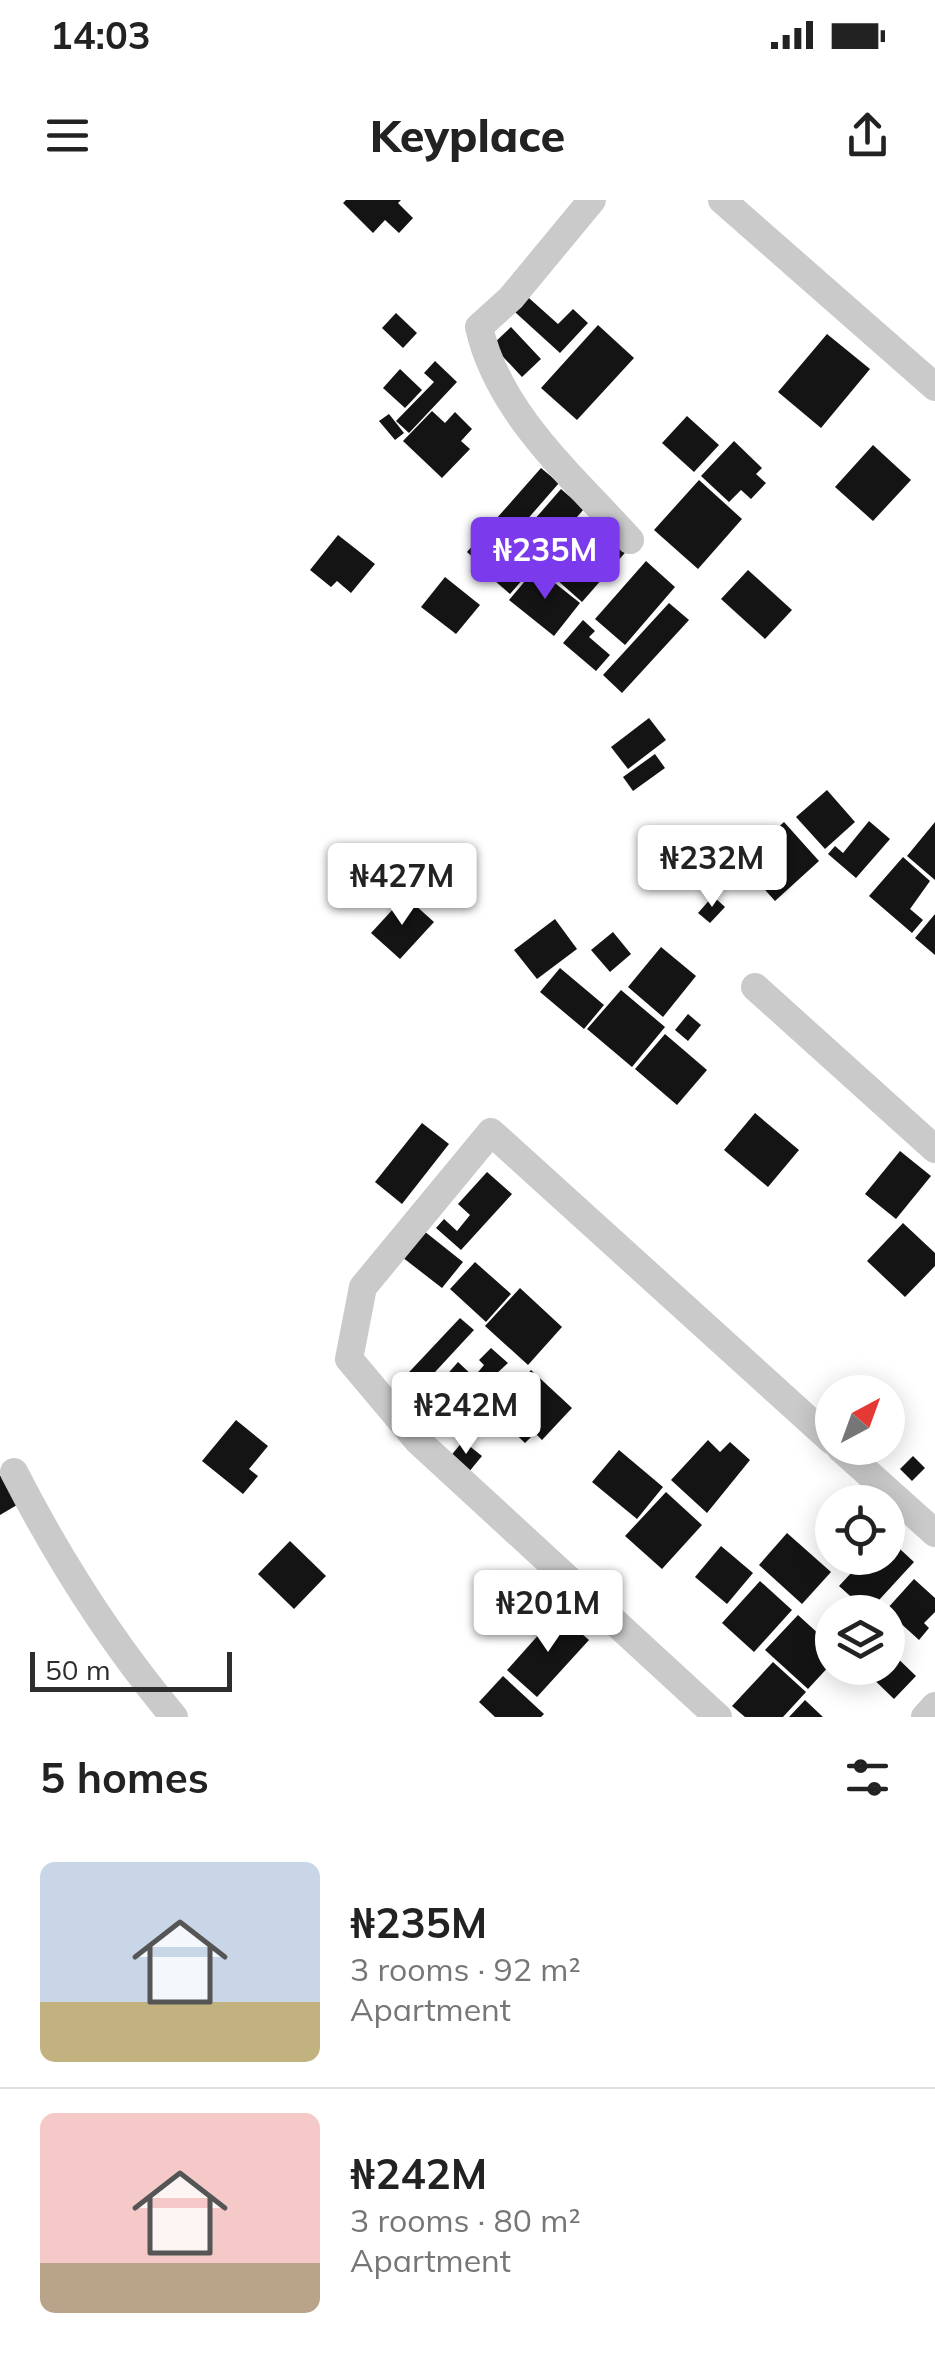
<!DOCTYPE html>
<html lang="en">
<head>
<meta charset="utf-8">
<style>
	body { margin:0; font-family:Mulish,sans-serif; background:#f2f2f2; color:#222; height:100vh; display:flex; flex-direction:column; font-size:38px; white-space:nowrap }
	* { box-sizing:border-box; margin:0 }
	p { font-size:32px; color:#767676 }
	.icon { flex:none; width:55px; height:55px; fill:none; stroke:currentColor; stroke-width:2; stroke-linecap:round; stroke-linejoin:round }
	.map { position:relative; height:1517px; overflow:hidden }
	.panel { display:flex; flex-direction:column; background:#fff; flex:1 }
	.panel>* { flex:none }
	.needle { width:65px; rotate:41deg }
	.fabs { position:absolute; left:815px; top:1175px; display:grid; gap:20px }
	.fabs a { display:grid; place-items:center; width:90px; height:90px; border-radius:50%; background:#fff; box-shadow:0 5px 25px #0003; font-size:50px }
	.scale { position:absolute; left:30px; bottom:25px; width:202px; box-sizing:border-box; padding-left:10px; border:5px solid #2d2d2d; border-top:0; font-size:28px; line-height:35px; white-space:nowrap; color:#2d2d2d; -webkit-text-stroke:8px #fff; paint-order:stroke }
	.price { position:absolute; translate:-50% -85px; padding:0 22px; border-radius:10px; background:#fff; color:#222; font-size:32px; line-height:65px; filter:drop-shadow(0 2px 5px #0008) }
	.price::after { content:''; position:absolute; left:50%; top:60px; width:30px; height:22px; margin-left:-15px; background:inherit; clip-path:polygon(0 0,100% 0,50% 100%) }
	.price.on { background:#7c3aed; color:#fff }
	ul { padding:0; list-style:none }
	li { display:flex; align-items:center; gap:30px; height:250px; padding:0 40px }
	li+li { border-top:2px solid #e0e0e0 }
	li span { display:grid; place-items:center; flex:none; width:280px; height:200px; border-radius:15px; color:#555 }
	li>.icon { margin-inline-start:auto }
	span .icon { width:120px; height:120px; fill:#fffc; stroke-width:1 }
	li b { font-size:42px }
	h2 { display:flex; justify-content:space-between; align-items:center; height:120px; padding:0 40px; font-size:42px }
	.status { display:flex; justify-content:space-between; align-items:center; height:70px; padding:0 50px; background:#fff; direction:ltr }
	.status svg { height:28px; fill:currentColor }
	header { display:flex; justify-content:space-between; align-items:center; height:130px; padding:0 40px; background:#fff; font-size:45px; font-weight:800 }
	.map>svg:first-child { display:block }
</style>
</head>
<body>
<div class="status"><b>14:03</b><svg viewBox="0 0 49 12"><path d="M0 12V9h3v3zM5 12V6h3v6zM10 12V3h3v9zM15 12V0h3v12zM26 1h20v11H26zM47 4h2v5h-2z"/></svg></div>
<header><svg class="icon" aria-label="menu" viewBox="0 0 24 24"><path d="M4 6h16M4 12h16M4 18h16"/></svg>Keyplace<svg class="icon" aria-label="share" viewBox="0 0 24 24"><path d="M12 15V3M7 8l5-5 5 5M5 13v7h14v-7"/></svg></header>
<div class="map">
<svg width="935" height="1517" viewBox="0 0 935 1517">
	<rect width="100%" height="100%" fill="#fff"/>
	<g fill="#141414">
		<polygon points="346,0 401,0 398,3 413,18 399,33 385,20 373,33 343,3"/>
		<polygon points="520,90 558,124 573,109 588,123 560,153 506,104"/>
		<polygon points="396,113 417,133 403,148 382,128"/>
		<polygon points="598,125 634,158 577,220 541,188"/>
		<polygon points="511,127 541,159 522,177 492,145"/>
		<polygon points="827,134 870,169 821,228 778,192"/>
		<polygon points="435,161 457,182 409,233 396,221 434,182 424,173"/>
		<polygon points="400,169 422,190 405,208 383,188"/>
		<polygon points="432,211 445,223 455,212 472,229 461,241 470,249 442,278 403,241"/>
		<polygon points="389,214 404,233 395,240 379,221"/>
		<polygon points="687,216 719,245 694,272 662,243"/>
		<polygon points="734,241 762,268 756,274 766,283 751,299 741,290 729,302 701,276"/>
		<polygon points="873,245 911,280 873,321 835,287"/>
		<polygon points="541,268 559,283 491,361 486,357 480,364 467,352"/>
		<polygon points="699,280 742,319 698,369 654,330"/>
		<polygon points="561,289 584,309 510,394 487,374"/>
		<polygon points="603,324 630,347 582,402 556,379"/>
		<polygon points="338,335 375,364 351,393 337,381 331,387 310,370"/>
		<polygon points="646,361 675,387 625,445 595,419"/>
		<polygon points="536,368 580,403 554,436 509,400"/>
		<polygon points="748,370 792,410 765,439 721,399"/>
		<polygon points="445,377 480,405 456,434 421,407"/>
		<polygon points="669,403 689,420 622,493 603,475"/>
		<polygon points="583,420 595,431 589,437 610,455 596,471 563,443"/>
		<polygon points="649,518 666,540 628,569 611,547"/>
		<polygon points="655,554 665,568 633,591 623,577"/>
		<polygon points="827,590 855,622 825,649 796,617"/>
		<polygon points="869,621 890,639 856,678 828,654 835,646 843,653"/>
		<polygon points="784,622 819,661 775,701 750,673 756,667 746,656"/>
		<polygon points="935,622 935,680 907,656"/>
		<polygon points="903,657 930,681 910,709 923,720 912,733 869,696"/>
		<polygon points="405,696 434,722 400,759 371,733"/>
		<polygon points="713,696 725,707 710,723 698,713"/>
		<polygon points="935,714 935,755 915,738"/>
		<polygon points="555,719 577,749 537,779 514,750"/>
		<polygon points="613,732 631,754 610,772 591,750"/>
		<polygon points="661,747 696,776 663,817 628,787"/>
		<polygon points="560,768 604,805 584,829 540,792"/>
		<polygon points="621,790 665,827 632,867 587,829"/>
		<polygon points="688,814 701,825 688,841 675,830"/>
		<polygon points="665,834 707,870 677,905 635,869"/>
		<polygon points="755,913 799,950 768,987 724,950"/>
		<polygon points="422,923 449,944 402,1004 375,982"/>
		<polygon points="900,951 931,976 896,1019 865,994"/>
		<polygon points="487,972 512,994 461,1050 436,1028 444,1019 457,1031 470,1015 458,1004"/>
		<polygon points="903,1023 935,1053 935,1066 905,1097 867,1061"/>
		<polygon points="424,1031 463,1062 442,1088 402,1057"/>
		<polygon points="475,1062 511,1094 486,1122 450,1089"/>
		<polygon points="520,1088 562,1127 528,1165 485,1126"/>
		<polygon points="460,1118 474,1130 410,1199 396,1186"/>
		<polygon points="491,1148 508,1163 468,1200 444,1178 458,1162 474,1177 484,1165 479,1160"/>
		<polygon points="531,1170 572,1208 542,1240 535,1233 525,1243 505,1224 514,1215 501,1203"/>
		<polygon points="236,1220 268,1246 249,1269 258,1276 243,1294 202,1261"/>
		<polygon points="708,1240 720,1252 730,1242 750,1260 707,1313 671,1280"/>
		<polygon points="463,1241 482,1256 468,1273 449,1258"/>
		<polygon points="619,1250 663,1287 637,1319 592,1282"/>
		<polygon points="913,1256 925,1268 912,1281 900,1269"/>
		<polygon points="0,1275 17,1305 0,1315"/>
		<polygon points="666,1292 702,1325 662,1369 625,1336"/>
		<polygon points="787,1333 831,1372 802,1404 759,1365"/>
		<polygon points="888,1338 914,1362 868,1412 839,1386 865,1358 888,1358"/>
		<polygon points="290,1341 326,1376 294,1409 258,1374"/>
		<polygon points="721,1346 753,1373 727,1404 695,1377"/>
		<polygon points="914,1379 935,1398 935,1412 924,1423 929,1428 919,1440 886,1410"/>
		<polygon points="760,1381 792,1410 754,1452 722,1423"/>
		<polygon points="558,1413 589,1440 537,1497 507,1470"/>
		<polygon points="798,1415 832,1446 832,1463 808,1489 765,1450"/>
		<polygon points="888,1449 916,1476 894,1499 862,1468 888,1468"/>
		<polygon points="773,1462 806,1492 783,1517 745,1517 732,1506"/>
		<polygon points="503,1476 544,1514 541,1517 495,1517 479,1502"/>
		<polygon points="805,1500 823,1517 789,1517"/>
	</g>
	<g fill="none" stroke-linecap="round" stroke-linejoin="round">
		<g stroke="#cacaca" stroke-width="28">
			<path d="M 592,0 L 511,98 L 479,127 C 498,213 573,277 630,340"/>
			<polyline points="722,0 935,187"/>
			<polyline points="755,787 935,949"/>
			<polyline points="840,1248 935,1333"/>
			<path d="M 14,1272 C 58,1358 112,1443 174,1517"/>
			<polyline points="718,1517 418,1241 349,1159 363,1087 491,932 832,1241"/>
			<polyline points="925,1517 935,1506"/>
		</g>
	</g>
</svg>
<div class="fabs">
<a><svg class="needle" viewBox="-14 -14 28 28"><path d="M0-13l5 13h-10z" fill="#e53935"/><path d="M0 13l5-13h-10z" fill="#767676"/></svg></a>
<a><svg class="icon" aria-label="locate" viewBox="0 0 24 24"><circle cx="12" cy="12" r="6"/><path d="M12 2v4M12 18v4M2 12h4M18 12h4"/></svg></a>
<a><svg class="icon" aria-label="layers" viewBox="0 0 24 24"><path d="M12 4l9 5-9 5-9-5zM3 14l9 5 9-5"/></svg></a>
</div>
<div class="scale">50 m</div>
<b class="price on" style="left:545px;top:402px">₦235M</b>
<b class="price" style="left:712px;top:710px">₦232M</b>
<b class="price" style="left:402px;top:728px">₦427M</b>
<b class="price" style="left:466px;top:1257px">₦242M</b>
<b class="price" style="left:548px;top:1455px">₦201M</b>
</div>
<section class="panel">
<h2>5 homes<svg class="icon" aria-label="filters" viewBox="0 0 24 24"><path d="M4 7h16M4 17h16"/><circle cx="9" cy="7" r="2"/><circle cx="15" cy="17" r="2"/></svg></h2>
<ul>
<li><span style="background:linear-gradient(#c9d6e8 70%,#c2b280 0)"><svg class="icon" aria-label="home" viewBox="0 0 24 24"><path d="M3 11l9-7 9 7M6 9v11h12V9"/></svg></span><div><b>₦235M</b><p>3 rooms · 92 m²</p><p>Apartment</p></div></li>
<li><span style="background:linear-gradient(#f6c9c9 75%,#b9a48a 0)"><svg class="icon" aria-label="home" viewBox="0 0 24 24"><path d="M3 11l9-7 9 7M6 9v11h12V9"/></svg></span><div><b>₦242M</b><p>3 rooms · 80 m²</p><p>Apartment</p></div></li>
</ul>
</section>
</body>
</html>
